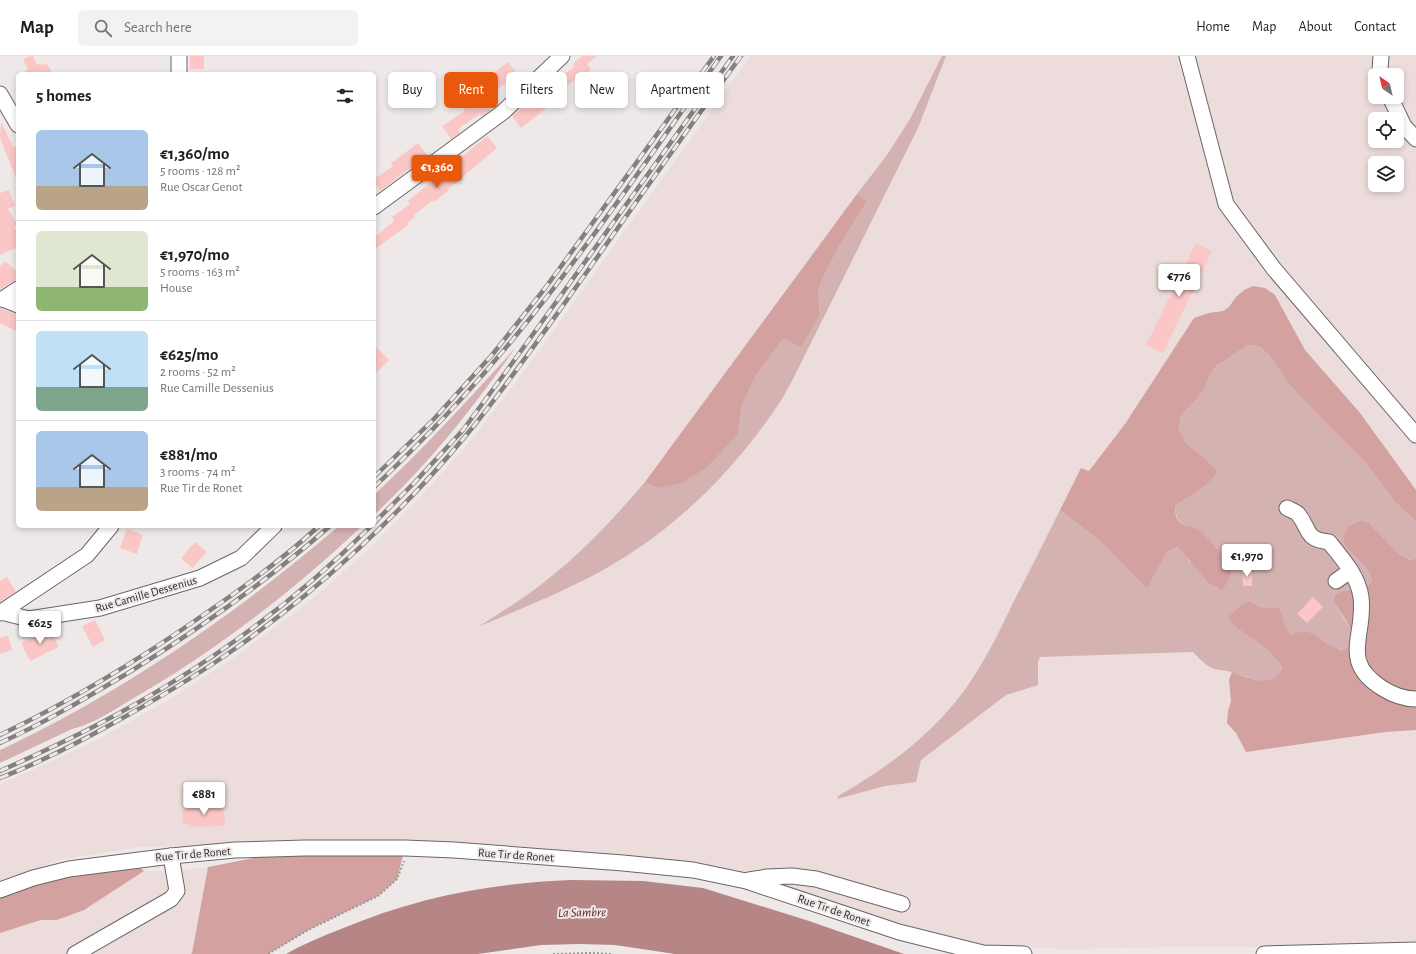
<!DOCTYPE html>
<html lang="en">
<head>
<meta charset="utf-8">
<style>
	body { margin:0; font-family:"Alegreya Sans",sans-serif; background:#f2f2f2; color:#202124; height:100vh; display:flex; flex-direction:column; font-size:15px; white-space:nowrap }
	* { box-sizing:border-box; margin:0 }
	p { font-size:13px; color:#757577 }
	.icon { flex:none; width:22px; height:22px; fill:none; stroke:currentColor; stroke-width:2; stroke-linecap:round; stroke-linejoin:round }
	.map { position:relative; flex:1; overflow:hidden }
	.sheet { position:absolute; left:16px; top:16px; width:360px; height:456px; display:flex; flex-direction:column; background:#fff; border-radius:6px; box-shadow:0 2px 6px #0003 }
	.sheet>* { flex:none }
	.hud { position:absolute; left:388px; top:16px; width:380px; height:36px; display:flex; gap:8px }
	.needle { width:26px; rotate:326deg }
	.controls { position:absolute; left:1368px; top:12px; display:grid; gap:8px }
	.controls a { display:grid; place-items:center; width:36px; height:36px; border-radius:6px; background:#fff; box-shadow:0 2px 6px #0003; font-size:20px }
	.price { position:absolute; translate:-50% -34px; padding:0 9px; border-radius:4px; background:#fff; color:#222; font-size:13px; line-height:26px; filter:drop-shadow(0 1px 2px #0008) }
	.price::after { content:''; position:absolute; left:50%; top:24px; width:12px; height:9px; margin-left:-6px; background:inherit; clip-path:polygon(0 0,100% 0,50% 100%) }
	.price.current { background:#ea580c; color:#fff }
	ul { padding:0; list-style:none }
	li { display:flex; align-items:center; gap:12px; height:100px; padding:0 20px }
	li+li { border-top:1px solid #e0e0e0 }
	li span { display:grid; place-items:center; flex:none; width:112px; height:80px; border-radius:6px; color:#555 }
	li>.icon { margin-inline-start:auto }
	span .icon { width:48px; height:48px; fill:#fffc; stroke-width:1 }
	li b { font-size:17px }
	h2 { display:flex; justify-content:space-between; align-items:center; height:48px; padding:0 20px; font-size:17px }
	.tag { padding:0 14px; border-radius:6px; background:#fff; box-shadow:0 2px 6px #0003; font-size:14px; line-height:36px }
	.tag.current { background:#ea580c; color:#fff }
	header { display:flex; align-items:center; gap:24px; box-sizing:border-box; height:56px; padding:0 20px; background:#fff; border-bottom:1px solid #e0e0e0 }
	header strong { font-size:19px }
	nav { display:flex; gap:22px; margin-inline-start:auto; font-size:14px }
	.search { width:280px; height:36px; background:#f2f2f2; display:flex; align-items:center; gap:10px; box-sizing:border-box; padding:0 14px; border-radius:6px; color:#757577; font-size:15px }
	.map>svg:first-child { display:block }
</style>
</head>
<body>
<header>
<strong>Map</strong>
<div class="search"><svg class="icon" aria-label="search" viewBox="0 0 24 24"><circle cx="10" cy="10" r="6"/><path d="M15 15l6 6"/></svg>Search here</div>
<nav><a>Home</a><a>Map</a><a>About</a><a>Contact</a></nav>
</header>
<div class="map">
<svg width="1416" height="898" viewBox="0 0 1416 898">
	<rect width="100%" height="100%" fill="#eee9e8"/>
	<g fill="#ecdddc" fill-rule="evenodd">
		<path d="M 750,0 L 1416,0 L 1416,890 L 1395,892 L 1180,891 L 1069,893 L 980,890 L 902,872 L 740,818 L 297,788 L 140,791 L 64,803 L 0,827 L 0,728 L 19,720 L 97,684 L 170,643 L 239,598 L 307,547 L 366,496 L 425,436 L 473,382 L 520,321 ZM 1375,19 L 1397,19 L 1397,41 L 1375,41 ZM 1375,63 L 1397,63 L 1397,85 L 1375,85 ZM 1375,107 L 1397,107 L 1397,129 L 1375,129 Z"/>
		<polygon points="208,811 192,897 191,898 0,898 0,877 41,864 57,864 84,854 144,815 176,815"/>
	</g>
	<g fill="#d4b2b1">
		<path d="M 942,0 L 946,0 L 918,72 L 799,311 C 793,323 787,335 780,346 C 737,411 682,467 615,507 C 572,533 524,551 478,571 C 502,556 526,541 548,523 C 584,495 615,461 645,426 L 657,432 L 738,378 L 742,349 L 756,319 L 783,281 L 820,259 L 818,236 L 823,221 L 840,189 L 867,145 L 857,138 L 887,99 L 910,63 Z"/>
		<path d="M 1248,289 L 1259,290 L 1268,298 L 1292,332 L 1367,408 L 1395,446 L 1416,465 L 1416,502 L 1410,504 L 1399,498 L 1369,467 L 1346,491 L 1368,514 L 1372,524 L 1366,533 L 1334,547 L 1349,570 L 1354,582 L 1352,589 L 1346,593 L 1336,593 L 1318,581 L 1291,580 C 1283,572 1284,562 1279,552 L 1258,551 L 1227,562 C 1244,581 1270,588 1282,612 C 1272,636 1249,620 1231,616 C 1224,614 1215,614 1210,611 C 1204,608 1198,601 1193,596 L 1040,601 L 1038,606 L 1038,629 L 1006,639 L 921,704 L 916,726 L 885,730 L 837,743 L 838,740 C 878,717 914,692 945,658 C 974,627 994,587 1012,549 C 1028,518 1044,486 1060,454 L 1100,485 L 1147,531 L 1167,496 L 1179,491 L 1191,507 L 1200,475 C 1184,470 1176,469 1175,450 L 1205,430 L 1204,402 L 1187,388 L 1177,374 L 1181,359 L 1198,342 L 1204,332 L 1209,320 L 1216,310 Z"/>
		<path d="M 516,291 C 474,351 428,409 374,459 L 374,439 C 424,392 470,342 516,291 Z"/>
		<path d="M 339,470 L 362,470 C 293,535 217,594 134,642 C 115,653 94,668 72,673 L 0,707 L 0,694 C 123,636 236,558 339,470 Z"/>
	</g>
	<g fill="#d2a1a0">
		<polygon points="857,138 867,145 840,189 823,221 818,236 820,259 801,291 783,282 756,319 742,349 738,378 707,411 682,427 657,432 645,426"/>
		<path d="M 1253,230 L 1265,232 L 1275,239 L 1305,294 L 1360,357 L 1416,434 L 1416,465 L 1395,446 L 1367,408 L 1292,332 L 1268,298 L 1259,290 L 1248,289 L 1216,310 L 1209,320 L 1204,333 L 1198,342 L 1181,359 L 1178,374 L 1187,388 L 1204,402 L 1218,416 L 1205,430 L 1175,450 C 1175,476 1190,466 1201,476 C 1212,486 1221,499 1231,510 L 1231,520 L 1222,534 L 1209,527 L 1178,491 L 1167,496 L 1147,532 L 1100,485 L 1060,454 L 1081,412 L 1089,415 L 1125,368 L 1194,262 L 1209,257 L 1223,255 L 1229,251 L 1236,241 L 1244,234 Z"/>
		<path d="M 1360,465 L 1369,467 L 1399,498 L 1410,504 L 1416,502 L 1416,674 L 1385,676 L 1246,696 L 1236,677 L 1227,667 L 1228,655 L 1231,645 L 1229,624 L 1232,616 C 1249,622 1273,634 1282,612 C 1270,588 1243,581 1227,562 L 1241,549 L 1250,545 L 1258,551 L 1279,552 C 1284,561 1283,572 1291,579 C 1295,578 1301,575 1306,576 C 1317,577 1325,588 1336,592 C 1339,594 1344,594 1347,592 C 1363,583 1341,557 1334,547 L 1335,539 L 1344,535 L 1366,533 L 1372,524 L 1368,514 L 1346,491 L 1343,480 L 1349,470 Z"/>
		<polygon points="305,792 405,792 397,823 378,840 308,874 268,898 191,898 192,897 208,811"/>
		<polygon points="131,804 144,815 84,854 57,864 41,864 0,877 0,834"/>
	</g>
	<path fill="#b58685" d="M 572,824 L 643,825 L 703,832 L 806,864 L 904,898 L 675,898 L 615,889 L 579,888 L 541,889 L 478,898 L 286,898 C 304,888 322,880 341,873 C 417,841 490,827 572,824 Z"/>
	<g fill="#fac7c6">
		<polygon points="30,0 33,0 37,9 42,7 43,9 47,8 53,18 19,18 28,14 23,3"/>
		<rect x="190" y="0" width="14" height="13"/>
		<polygon points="582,0 597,0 587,8 591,13 584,20 582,18 549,44 552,48 521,72 512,60 575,10 573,8"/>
		<polygon points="508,6 517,18 489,40 480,28"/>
		<polygon points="480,38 491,54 482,60 480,58 458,73 460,76 451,83 442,70 465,55 462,51"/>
		<polygon points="1,66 13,91 18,89 18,127 0,82"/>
		<polygon points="487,80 497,92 447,134 448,135 434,146 433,144 414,159 415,161 407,167 408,169 374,194 374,182 394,165 392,161 410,148 408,145"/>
		<polygon points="418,87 427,99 380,135 374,126 374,123 393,110 391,107"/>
		<polygon points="9,134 15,150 8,153 17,168 14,170 18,179 18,191 0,199 0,137"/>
		<polygon points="1196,187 1212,195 1163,297 1146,289"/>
		<polygon points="5,205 18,217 18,221 14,225 0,234 0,210"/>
		<polygon points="0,252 18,259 18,276 0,267"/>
		<polygon points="374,289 389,304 374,319"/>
		<polygon points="127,473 143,479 137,498 120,492"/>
		<polygon points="195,486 207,496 192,512 181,502"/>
		<polygon points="1252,513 1252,530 1243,530 1242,514"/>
		<polygon points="7,521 16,536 0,546 0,525"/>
		<polygon points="1313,541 1323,551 1307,567 1297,558"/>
		<polygon points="95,564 105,584 93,591 82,570"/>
		<polygon points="50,573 59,591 30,605 21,587"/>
		<polygon points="8,579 12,594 0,598 0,582"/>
		<polygon points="224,749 225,770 188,771 188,768 183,768 182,753 188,753 187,750"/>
	</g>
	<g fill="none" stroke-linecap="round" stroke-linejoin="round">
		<defs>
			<g id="minor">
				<polyline points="179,0 179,18"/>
				<polyline points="1187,0 1226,148 1274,213 1416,379"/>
				<polyline points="1381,0 1380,13 1382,19"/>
				<polyline points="0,38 18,69"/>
				<polyline points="1390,41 1404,70 1416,83"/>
				<polyline points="374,151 503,56 562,0"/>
				<polyline points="0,243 3,243 18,233"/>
				<polyline points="3,243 18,249"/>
				<path d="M 1287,452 C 1291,454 1295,455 1298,458 C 1311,474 1304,483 1329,486 C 1342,502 1358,520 1361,541 C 1366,579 1339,605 1382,632 C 1393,639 1403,643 1416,643"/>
				<polyline points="1336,525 1350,515"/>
				<polyline points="1,556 29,563 100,552 200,522 241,502 274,470"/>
				<polyline points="0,557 87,499 111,470"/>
				<polyline points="749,824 767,821 792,820 816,823 902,848"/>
				<polyline points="0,834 33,822 69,813 171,800 235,794 305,792 405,792 454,794 623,807 693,814 746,825 899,876 983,897 1024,898"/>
				<polyline points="75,898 171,843 177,835 171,800"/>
				<polyline points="1264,898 1416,894"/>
			</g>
		</defs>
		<use href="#minor" stroke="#6b6666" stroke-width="17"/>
		<g stroke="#999695" stroke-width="2" stroke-dasharray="2 2" stroke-linecap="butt">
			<polyline points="268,898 308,874 378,840 397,823 404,805"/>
			<polyline points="553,898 591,897 613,898"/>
		</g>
		<use href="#minor" stroke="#fff" stroke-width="15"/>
		<defs>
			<g id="rail">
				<polyline points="374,421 433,364 492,299 546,231 714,0"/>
				<path d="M 374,431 C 387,419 399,407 411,395 C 531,278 624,136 721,0"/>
				<polyline points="374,467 415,426 463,374 508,313 733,0"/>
				<path d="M 0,679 C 73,644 142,602 209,555 C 247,529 285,501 319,470"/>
				<path d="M 0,687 C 44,667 86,642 128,617 C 199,573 267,525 330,470"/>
				<path d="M 0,715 C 23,705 46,694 69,683 C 180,629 284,557 371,470"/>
				<path d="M 0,722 C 44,705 87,682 128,659 C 165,638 201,617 236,592 C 320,533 402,457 468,377 C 509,327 546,273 584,220 C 636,146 688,73 741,0"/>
			</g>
		</defs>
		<use href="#rail" stroke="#83807f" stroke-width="4.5"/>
		<use href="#rail" stroke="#eee9e8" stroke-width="3" stroke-dasharray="9" stroke-linecap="butt"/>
	</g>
	<g text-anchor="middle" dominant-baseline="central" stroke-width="4" stroke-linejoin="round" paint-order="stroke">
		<g font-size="12" fill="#2e2c2c" stroke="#eee9e8">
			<text transform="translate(146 538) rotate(-16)">Rue Camille Dessenius</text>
			<text transform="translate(193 798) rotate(-5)">Rue Tir de Ronet</text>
			<text transform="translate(516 799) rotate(4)">Rue Tir de Ronet</text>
			<text transform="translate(834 854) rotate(19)">Rue Tir de Ronet</text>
		</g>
		<g font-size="13" font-style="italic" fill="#66292c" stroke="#eee9e8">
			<text transform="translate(582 857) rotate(-1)">La Sambre</text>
		</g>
	</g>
</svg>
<div class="controls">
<a><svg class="needle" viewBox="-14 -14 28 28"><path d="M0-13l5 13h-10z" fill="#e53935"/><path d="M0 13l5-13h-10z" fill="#757577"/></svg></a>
<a><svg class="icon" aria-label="locate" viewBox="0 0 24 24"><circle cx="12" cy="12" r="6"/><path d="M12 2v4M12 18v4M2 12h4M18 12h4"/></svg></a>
<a><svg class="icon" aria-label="layers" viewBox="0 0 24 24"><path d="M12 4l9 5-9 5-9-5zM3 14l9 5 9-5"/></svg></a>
</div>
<b class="price current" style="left:437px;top:133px">€1,360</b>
<b class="price" style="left:1179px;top:242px">€776</b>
<b class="price" style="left:1247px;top:522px">€1,970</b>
<b class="price" style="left:40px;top:589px">€625</b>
<b class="price" style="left:204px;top:760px">€881</b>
<div class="hud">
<a class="tag">Buy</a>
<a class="tag current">Rent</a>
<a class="tag">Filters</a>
<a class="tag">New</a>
<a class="tag">Apartment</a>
</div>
<section class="sheet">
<h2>5 homes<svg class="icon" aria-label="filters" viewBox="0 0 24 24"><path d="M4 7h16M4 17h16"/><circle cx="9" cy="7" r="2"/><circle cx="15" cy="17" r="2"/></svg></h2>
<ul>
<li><span style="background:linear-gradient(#a9c7e8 70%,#b9a48a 0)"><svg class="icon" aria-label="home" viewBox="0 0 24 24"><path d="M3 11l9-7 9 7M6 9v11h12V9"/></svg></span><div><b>€1,360/mo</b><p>5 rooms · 128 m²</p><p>Rue Oscar Genot</p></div></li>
<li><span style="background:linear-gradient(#dfe7d0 70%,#8fb573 0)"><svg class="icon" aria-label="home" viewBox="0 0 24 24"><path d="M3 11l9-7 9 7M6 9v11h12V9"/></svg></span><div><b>€1,970/mo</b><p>5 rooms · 163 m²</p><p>House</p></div></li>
<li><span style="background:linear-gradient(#bfe0f5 70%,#7fa58c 0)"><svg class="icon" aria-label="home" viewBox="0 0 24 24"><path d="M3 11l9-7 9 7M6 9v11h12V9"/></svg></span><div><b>€625/mo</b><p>2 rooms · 52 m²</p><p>Rue Camille Dessenius</p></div></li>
<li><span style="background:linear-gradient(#a9c7e8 70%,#b9a48a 0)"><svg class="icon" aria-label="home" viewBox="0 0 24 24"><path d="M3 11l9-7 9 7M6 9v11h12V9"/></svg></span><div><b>€881/mo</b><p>3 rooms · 74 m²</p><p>Rue Tir de Ronet</p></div></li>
</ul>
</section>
</div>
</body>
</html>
